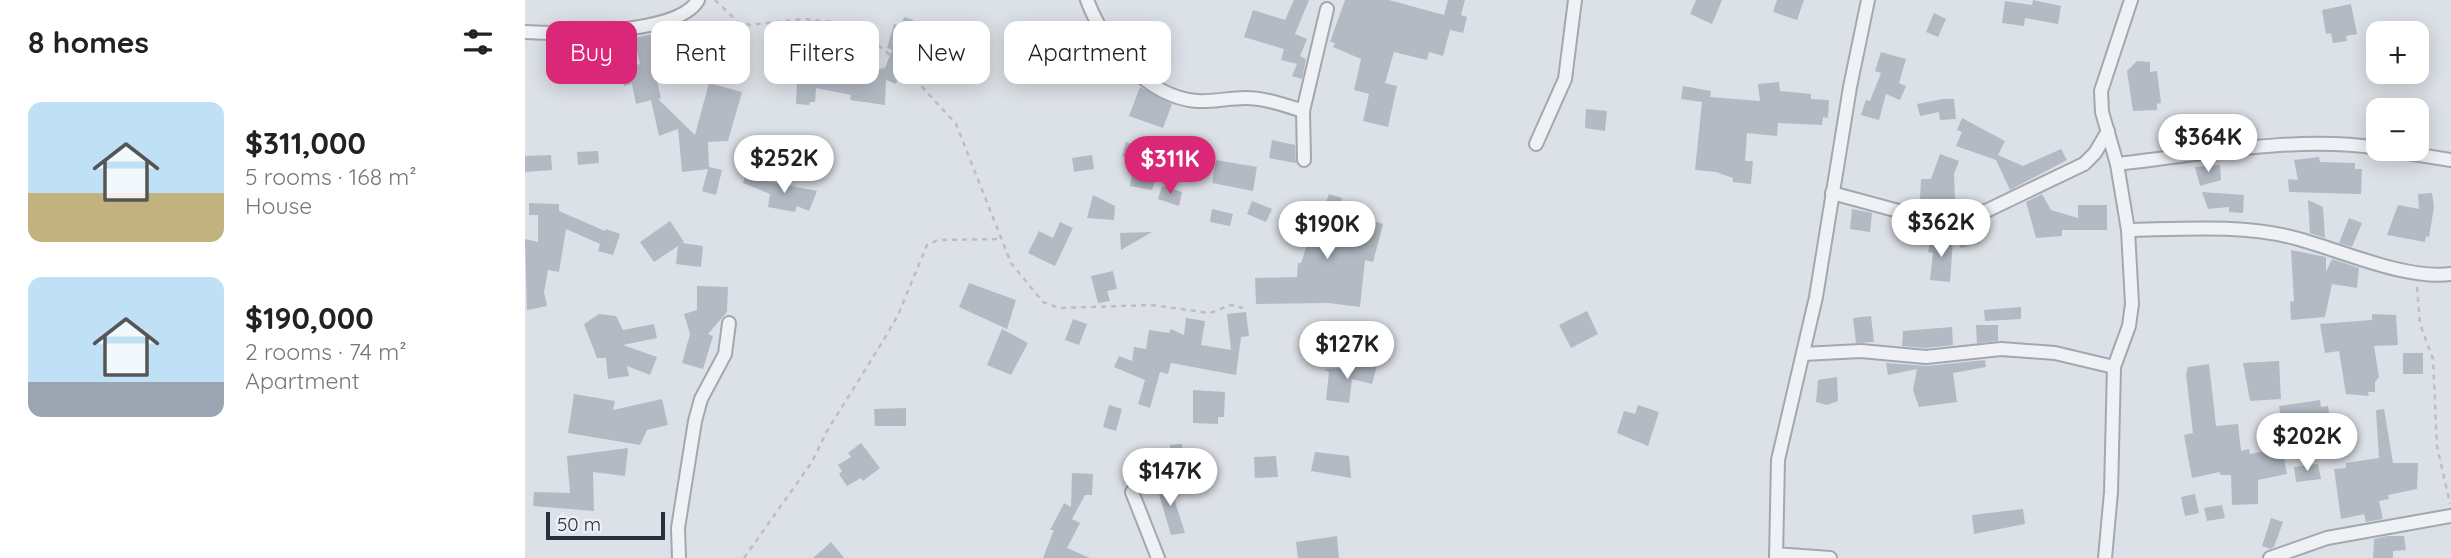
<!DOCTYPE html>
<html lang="en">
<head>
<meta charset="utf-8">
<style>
	body { margin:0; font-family:Quicksand,sans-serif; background:#f6f6f6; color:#222; height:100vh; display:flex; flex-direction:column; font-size:26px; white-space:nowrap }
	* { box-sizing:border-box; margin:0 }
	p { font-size:23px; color:#767676 }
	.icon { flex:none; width:38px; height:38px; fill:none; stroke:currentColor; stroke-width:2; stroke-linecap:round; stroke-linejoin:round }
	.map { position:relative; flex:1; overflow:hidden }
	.drawer { display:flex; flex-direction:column; background:#fff; width:525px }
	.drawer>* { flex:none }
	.banner { position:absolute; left:21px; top:21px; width:665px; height:63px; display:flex; gap:14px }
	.fabs { position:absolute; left:1841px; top:21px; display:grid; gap:14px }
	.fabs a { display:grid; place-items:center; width:63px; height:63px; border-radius:14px; background:#fff; box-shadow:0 4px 18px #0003; font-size:35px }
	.scale { position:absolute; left:21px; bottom:18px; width:119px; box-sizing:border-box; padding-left:7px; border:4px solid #262f3e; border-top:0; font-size:19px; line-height:24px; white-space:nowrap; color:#262f3e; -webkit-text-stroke:5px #eceff5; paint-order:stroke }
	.price { position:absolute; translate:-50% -60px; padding:0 16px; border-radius:24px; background:#fff; color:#222; font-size:23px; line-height:46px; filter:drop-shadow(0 2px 4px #0008) }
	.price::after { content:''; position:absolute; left:50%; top:42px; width:21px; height:16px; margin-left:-10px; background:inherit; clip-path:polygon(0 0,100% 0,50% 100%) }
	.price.current { background:#db2777; color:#fff }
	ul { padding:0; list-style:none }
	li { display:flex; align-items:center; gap:21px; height:175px; padding:0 28px }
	li span { display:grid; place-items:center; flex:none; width:196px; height:140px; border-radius:14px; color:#555 }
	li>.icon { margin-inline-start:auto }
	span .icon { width:84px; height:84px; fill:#fffc; stroke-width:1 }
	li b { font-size:30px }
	h2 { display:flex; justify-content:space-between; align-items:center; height:84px; padding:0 28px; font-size:30px }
	.tag { padding:0 24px; border-radius:14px; background:#fff; box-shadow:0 4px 18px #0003; font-size:24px; line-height:63px }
	.tag.current { background:#db2777; color:#fff }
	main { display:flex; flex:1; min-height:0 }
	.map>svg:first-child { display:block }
</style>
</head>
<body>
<main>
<section class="drawer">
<h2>8 homes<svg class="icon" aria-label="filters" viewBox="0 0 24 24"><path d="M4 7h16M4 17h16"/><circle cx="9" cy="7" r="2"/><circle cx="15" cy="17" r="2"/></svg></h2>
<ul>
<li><span style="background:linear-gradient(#bfe0f5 65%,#c2b280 0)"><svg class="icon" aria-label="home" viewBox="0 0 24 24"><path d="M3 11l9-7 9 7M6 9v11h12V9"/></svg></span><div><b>$311,000</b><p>5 rooms · 168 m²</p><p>House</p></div></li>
<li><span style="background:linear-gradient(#bfe0f5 75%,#9aa5b1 0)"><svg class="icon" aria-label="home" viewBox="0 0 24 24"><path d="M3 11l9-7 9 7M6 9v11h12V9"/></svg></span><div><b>$190,000</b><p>2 rooms · 74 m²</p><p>Apartment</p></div></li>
</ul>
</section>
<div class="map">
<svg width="1926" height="558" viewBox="0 0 1926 558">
	<rect width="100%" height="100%" fill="#dce1e7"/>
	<g fill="#b3bac4">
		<polygon points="769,0 784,0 770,34 782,39 775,56 781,59 777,79 767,76 772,64 756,60 759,49 719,37 728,10 760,20"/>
		<polygon points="820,0 864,0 919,15 923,0 940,0 936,15 942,17 938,33 925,30 918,56 904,52 902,60 869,52 860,83 872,86 863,127 838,121 844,94 829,90 836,59 808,47 810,43 805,42"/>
		<polygon points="1171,0 1197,0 1187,24 1165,14"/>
		<polygon points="1252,0 1279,0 1272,20 1248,12"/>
		<polygon points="1508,0 1536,6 1533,24 1500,18 1499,26 1477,23 1480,1 1507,5"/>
		<polygon points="1826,4 1832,34 1821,36 1822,41 1808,43 1806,33 1801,34 1797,10"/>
		<polygon points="1409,13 1421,19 1413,37 1401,32"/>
		<polygon points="379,17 388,20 388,30 371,84 361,80 360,105 325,100 326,95 291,88 290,102 285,102 284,105 271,104 273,65 298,66 299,63 325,68 323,74 360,68 367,50 362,48 369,24 376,26"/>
		<polygon points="133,33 142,73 131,76 136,98 133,99 170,135 184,83 217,92 203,141 183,142 184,167 197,170 191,195 177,191 183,169 157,172 153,129 134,136 126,100 111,104 107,84 99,86 94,70 115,64 109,38"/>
		<polygon points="1356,52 1381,59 1374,83 1381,86 1375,100 1361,94 1354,120 1336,115 1341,100 1345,101 1356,73 1350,71"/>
		<polygon points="1612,61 1625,62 1625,72 1632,71 1636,103 1632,104 1632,110 1608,111 1602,71"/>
		<polygon points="1254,82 1255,91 1286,94 1286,99 1304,100 1303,118 1298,117 1297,125 1253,123 1252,136 1222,133 1220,161 1228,161 1226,184 1208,182 1208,178 1191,172 1170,170 1177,102 1156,99 1158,86 1186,91 1185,97 1235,101 1233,84"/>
		<polygon points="615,87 647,104 638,128 604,116"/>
		<polygon points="1418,99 1429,99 1431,119 1415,120 1414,112 1395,116 1392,104"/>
		<polygon points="1061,109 1082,111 1080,131 1060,128"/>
		<polygon points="1437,118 1480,141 1473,155 1498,166 1536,149 1542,160 1485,190 1471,160 1431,146 1437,132 1432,130"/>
		<polygon points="220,138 237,144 235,149 248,154 242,172 215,162"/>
		<polygon points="747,140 770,145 771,163 744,158"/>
		<polygon points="601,142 628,152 626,157 637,162 627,190 605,186 609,161 597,156"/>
		<polygon points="73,151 74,163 53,165 52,152"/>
		<polygon points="1415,154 1434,161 1429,174 1430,200 1395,199 1396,179 1406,179"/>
		<polygon points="26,155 27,170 0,172 0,156"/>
		<polygon points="567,155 569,169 549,172 547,158"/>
		<polygon points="1794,157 1795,162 1830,163 1830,169 1837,169 1836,194 1764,192 1763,179 1773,180 1769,160"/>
		<polygon points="691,160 732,167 728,191 687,183"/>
		<polygon points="1695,165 1696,180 1675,186 1670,167"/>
		<polygon points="220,177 292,191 284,211 272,206 270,212 243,207 245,194 218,183"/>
		<polygon points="637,186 657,192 654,206 633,199"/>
		<polygon points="1677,192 1719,195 1718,213 1704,212 1704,207 1683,209"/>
		<polygon points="1907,193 1909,207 1904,237 1901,236 1900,242 1862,235 1873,205 1894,209 1893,194"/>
		<polygon points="804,194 817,198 814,211 858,224 848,262 840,260 835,307 804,303 731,304 730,278 772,277 773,263 776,263 784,239 764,236 766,225 784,227 785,221 794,223"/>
		<polygon points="1517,194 1526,210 1553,218 1553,205 1582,205 1582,230 1537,230 1537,236 1511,238 1501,202"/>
		<polygon points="568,195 590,206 589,220 562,218"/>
		<polygon points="1783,200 1798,207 1800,238 1785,233"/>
		<polygon points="727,201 747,209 741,222 722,214"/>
		<polygon points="4,203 34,204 34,211 80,231 81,229 95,234 88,255 73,251 75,244 41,229 34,272 23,270 19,292 22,306 2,310 0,239 13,242 13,215 4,215"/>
		<polygon points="687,209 708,214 705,226 685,222"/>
		<polygon points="1327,209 1347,213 1345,232 1325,229"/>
		<polygon points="1824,218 1837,223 1827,247 1814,243"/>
		<polygon points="145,221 159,242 157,243 178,246 176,267 151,264 153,246 129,262 115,242"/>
		<polygon points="1433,221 1451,222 1455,243 1436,248 1423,227"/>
		<polygon points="535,222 548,228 530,266 503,253 514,231 528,238"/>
		<polygon points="627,232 596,250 595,233"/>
		<polygon points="1406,236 1428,240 1425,282 1405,280 1408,253 1403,252"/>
		<polygon points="1766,250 1801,257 1801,272 1807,259 1834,268 1832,288 1807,284 1800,317 1766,320 1765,302 1769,301"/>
		<polygon points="588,271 592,289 582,291 585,301 573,303 566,276"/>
		<polygon points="444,283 491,300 482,329 434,307"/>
		<polygon points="172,286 203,287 202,312 183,334 188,336 178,369 157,363 165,334 159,314 172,310"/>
		<polygon points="1496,307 1496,319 1460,321 1459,310"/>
		<polygon points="1062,311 1073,334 1046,348 1034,325"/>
		<polygon points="721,312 724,336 716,337 711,375 646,363 643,374 635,372 625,408 613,404 620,380 589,367 594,356 607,361 609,347 621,349 624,330 644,333 646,329 659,335 661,318 680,321 676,345 706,350 702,314"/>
		<polygon points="74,314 91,316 98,330 129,324 132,338 98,345 132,357 125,375 102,366 104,376 83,379 81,358 72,358 59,324"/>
		<polygon points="1847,314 1871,315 1873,345 1849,346 1854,377 1850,382 1850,392 1843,392 1844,396 1821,394 1814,351 1800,353 1795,324 1847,320"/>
		<polygon points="1346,316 1349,342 1331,343 1328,318"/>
		<polygon points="548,319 562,324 554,345 540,340"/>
		<polygon points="1451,325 1473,325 1473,341 1452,343"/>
		<polygon points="1427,327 1428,345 1401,348 1377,346 1378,331"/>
		<polygon points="477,329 503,343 486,375 462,365"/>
		<rect x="1878" y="353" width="20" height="21"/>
		<polygon points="1460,360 1461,367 1428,373 1432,402 1394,407 1388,390 1392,369 1363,375 1361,363 1402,366"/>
		<polygon points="1754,361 1756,399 1725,401 1718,363"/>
		<polygon points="1684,364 1691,426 1713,424 1716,451 1724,449 1725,454 1757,448 1762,474 1733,480 1733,504 1707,505 1706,475 1695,475 1695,472 1667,478 1659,435 1668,433 1661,374 1663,367"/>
		<polygon points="852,365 847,384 827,379 824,403 801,400 804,372 799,369"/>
		<polygon points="1312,377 1313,401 1302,405 1291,402 1293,380"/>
		<polygon points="668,390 700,392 699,417 693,417 693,424 668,423"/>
		<polygon points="49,394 90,401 88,410 137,399 143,425 122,430 115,445 43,433"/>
		<polygon points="1795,400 1796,407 1803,406 1806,426 1802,426 1803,433 1759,439 1754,406"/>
		<polygon points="584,405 597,409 591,431 578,427"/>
		<polygon points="1113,405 1134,412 1123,446 1092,433 1099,411 1110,414"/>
		<polygon points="381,408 381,426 350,426 349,409"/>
		<polygon points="1859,409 1868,463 1893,463 1892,489 1863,495 1864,499 1854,501 1858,519 1841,522 1839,514 1816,519 1809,469 1821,468 1821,463 1854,458 1851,410"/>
		<polygon points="336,443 355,468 338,481 336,478 322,486 314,474 317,471 313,465 326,457 323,453"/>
		<polygon points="657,444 659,471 647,471 645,445"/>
		<polygon points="103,448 100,476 68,472 69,511 8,506 9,492 45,493 42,456"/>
		<polygon points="790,452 824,456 826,478 786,471"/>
		<polygon points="751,456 753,477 730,478 729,457"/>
		<polygon points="1793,464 1796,479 1771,482 1769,467"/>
		<polygon points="547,473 568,474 567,495 560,495 547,519 555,523 542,548 565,558 518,558 529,530 525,530 536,509 539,503 546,507"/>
		<polygon points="643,480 660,533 646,535 631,484"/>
		<polygon points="1670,494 1674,513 1660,516 1656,497"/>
		<polygon points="1697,505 1700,518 1682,521 1679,508"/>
		<polygon points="1498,509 1500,524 1449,534 1447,515"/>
		<polygon points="1746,518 1758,522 1749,547 1745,549 1737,546"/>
		<polygon points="812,536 814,558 773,558 771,542"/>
		<polygon points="1862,536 1879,536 1881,550 1868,551 1868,558 1848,558 1849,539"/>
		<polygon points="306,542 319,558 288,558"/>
	</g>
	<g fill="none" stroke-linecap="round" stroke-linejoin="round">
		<defs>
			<g id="street">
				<path d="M 562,0 C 579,44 621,97 672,101 C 688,102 704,98 720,98 C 740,98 759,105 778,111"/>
				<path d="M 0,32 C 37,34 154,35 173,0"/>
				<polyline points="1011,144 1040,79 1050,0"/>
				<polyline points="1857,149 1926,160"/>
				<polyline points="779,160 778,111 802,9"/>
				<path d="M 1592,164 C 1676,155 1770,135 1853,148"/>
				<polyline points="1307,193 1381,213 1403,209 1448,213 1461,211 1559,164 1570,153 1583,131"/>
				<path d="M 1603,230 C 1657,229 1717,224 1770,238 C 1815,250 1880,280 1926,274"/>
				<polyline points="1278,354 1336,351 1401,357 1476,349 1530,353 1589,367"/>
				<polyline points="607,492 633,558"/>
				<polyline points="1251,554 1305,558"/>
				<polyline points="154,558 153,528 170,421 176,399 200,354 204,323"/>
				<polyline points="1251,558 1253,460 1291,297 1325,87 1343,0"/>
				<polyline points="1580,558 1586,492 1589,367 1604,326 1607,304 1603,230 1592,164 1577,112 1576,91 1606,0"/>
				<polyline points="1745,558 1802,538 1926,516"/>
			</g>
		</defs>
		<use href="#street" stroke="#a2a8b1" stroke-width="16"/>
		<g stroke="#bbbfc5" stroke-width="2.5" stroke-dasharray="5 5" stroke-linecap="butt">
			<polyline points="190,0 213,22 225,25 278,19 320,23 338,32 379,67 431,124 486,263 518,302 534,308 626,305 685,313 706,305 718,308"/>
			<polyline points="1892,287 1895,324 1908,359 1912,446 1925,504"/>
			<polyline points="219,558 287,462 302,431 358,341 373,315 402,245 413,240 476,239"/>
		</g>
		<use href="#street" stroke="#eff1f5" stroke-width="12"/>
	</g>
</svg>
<div class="fabs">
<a>+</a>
<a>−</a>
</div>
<div class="scale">50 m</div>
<b class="price" style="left:1683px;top:174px">$364K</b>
<b class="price" style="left:259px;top:195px">$252K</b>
<b class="price current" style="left:645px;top:196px">$311K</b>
<b class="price" style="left:1416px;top:259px">$362K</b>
<b class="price" style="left:802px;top:261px">$190K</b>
<b class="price" style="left:822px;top:381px">$127K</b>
<b class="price" style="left:1782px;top:473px">$202K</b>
<b class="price" style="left:645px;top:508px">$147K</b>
<div class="banner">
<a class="tag current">Buy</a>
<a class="tag">Rent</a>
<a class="tag">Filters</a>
<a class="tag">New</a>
<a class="tag">Apartment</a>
</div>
</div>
</main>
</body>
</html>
